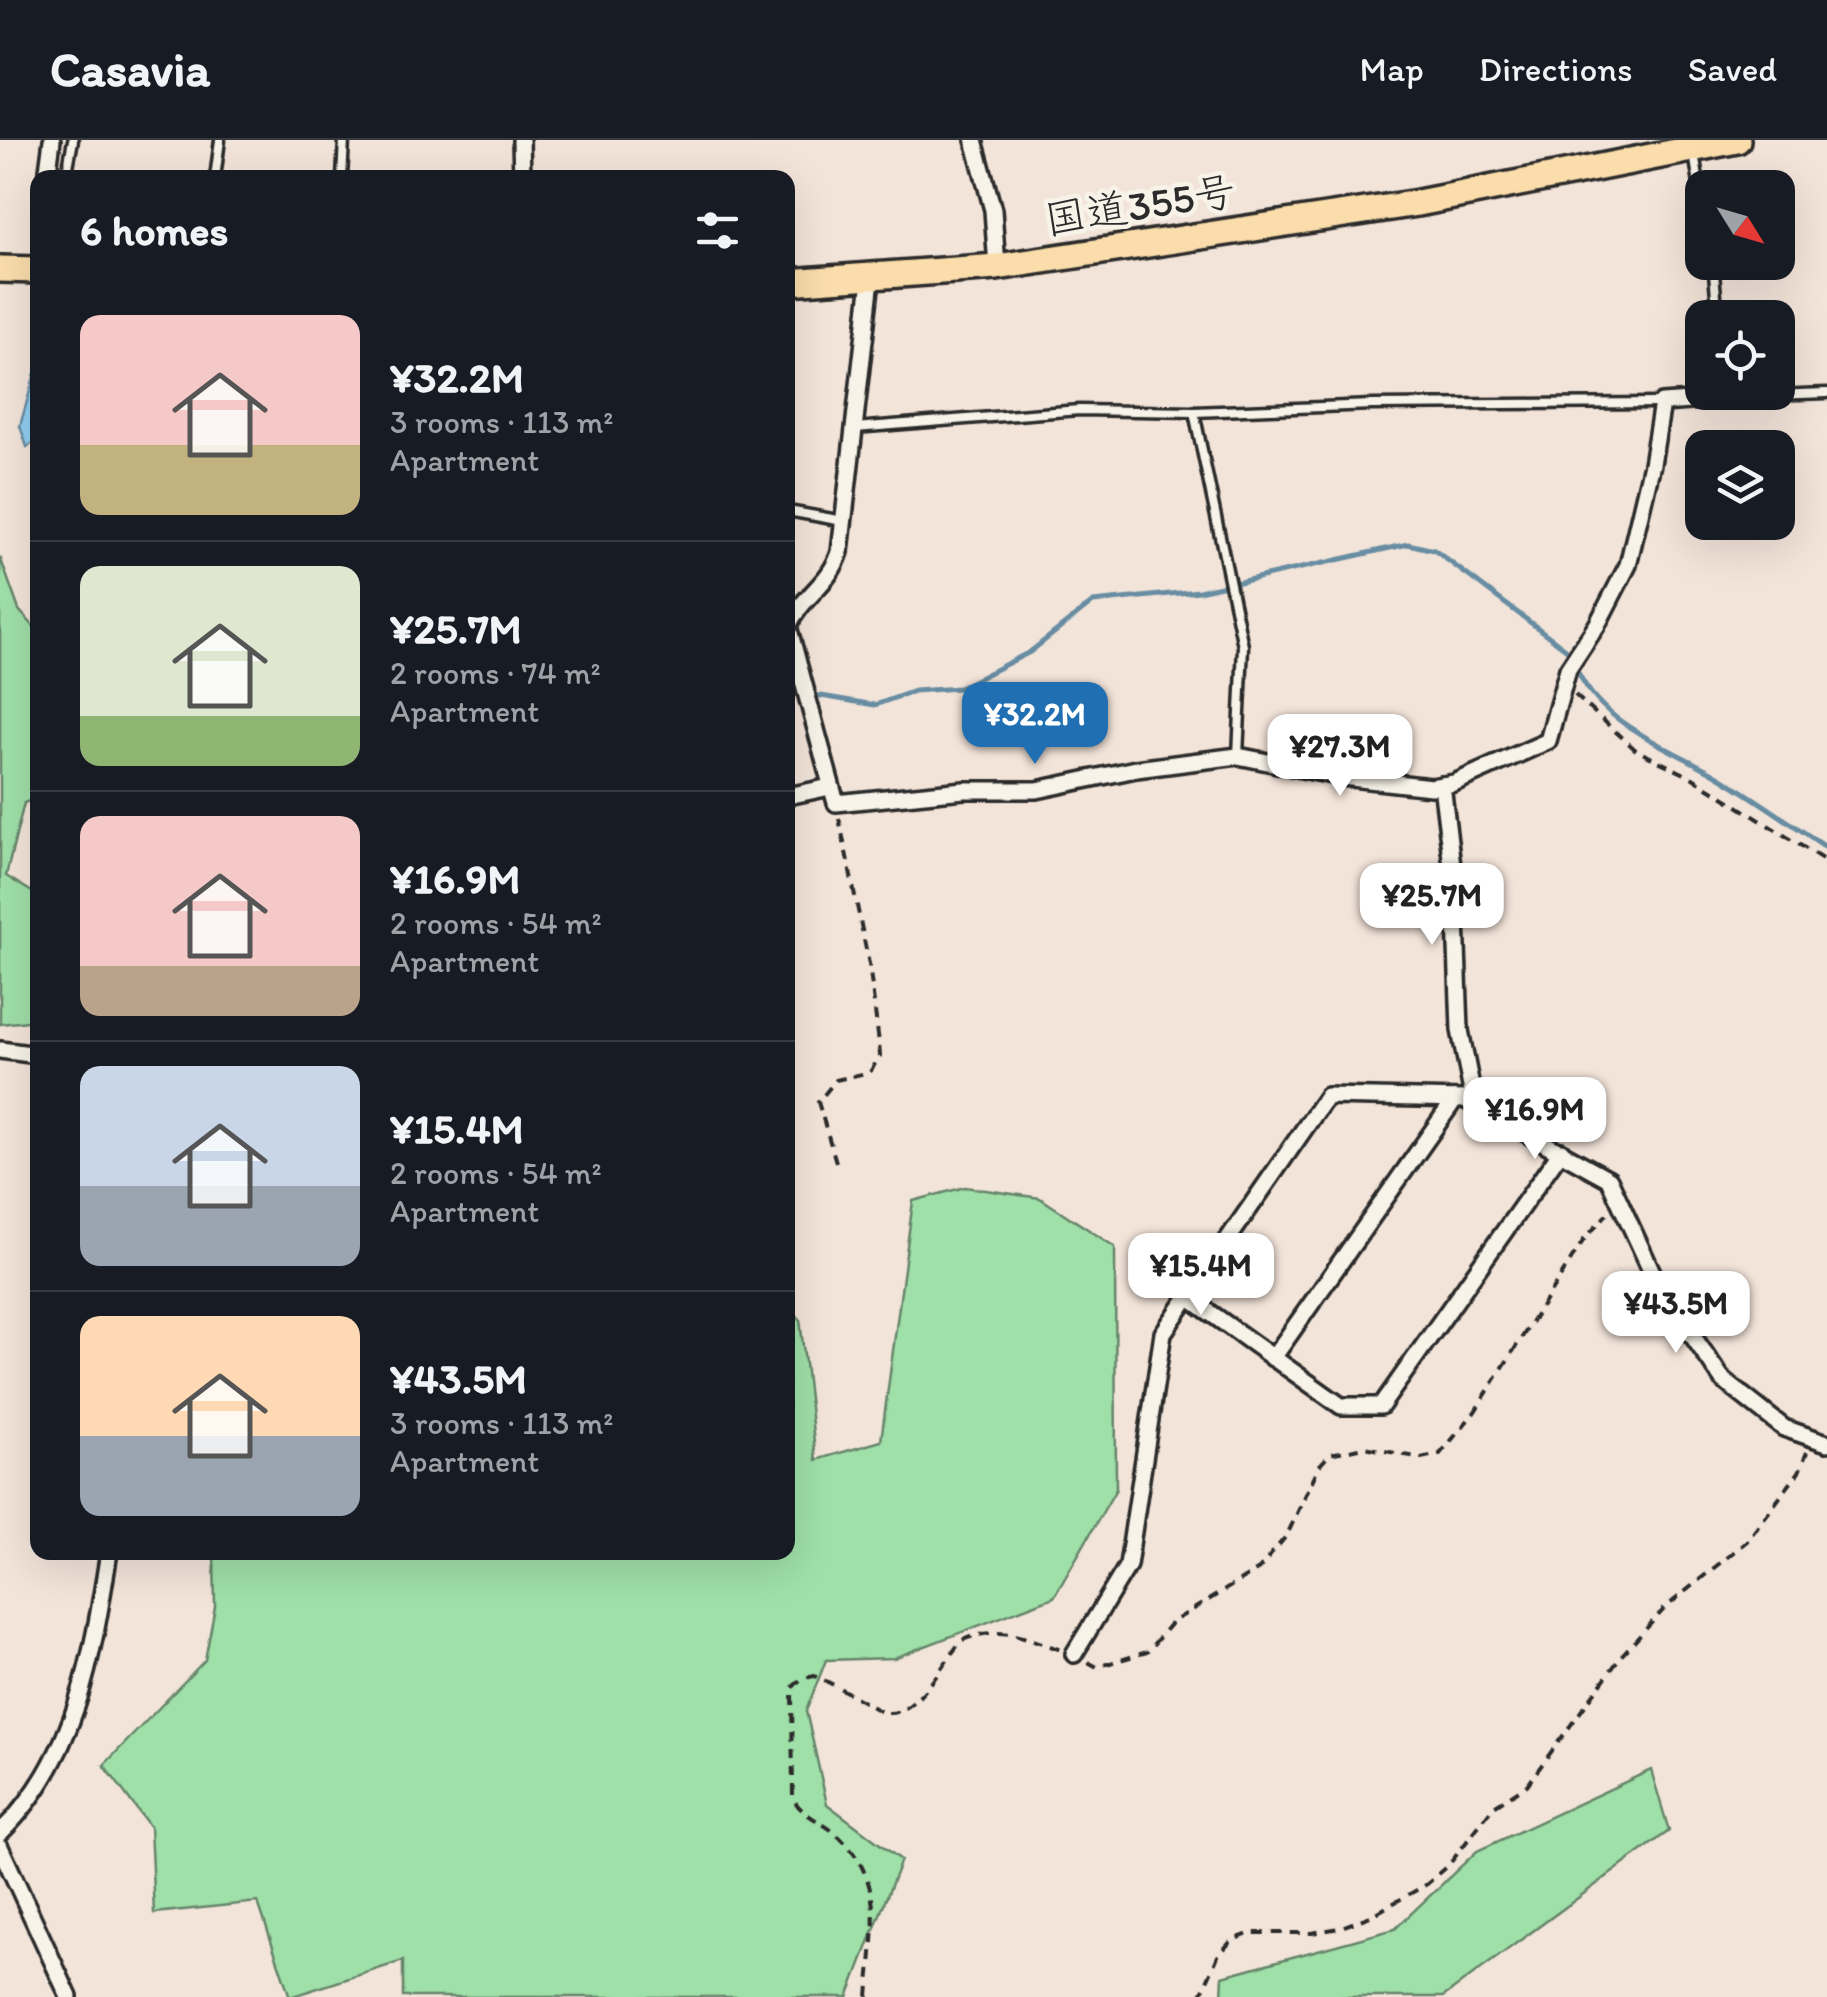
<!DOCTYPE html>
<html lang="en">
<head>
<meta charset="utf-8">
<style>
	body { margin:0; font-family:Itim,"Klee One",sans-serif; background:#242831; color:#f1f3f6; height:100vh; display:flex; flex-direction:column; font-size:38px; white-space:nowrap }
	* { box-sizing:border-box; margin:0 }
	p { font-size:32px; color:#9ea1a6 }
	.icon { flex:none; width:55px; height:55px; fill:none; stroke:currentColor; stroke-width:2; stroke-linecap:round; stroke-linejoin:round }
	.map { position:relative; flex:1; overflow:hidden }
	.sheet { position:absolute; left:30px; top:30px; width:765px; height:1390px; display:flex; flex-direction:column; background:#171b24; border-radius:20px; box-shadow:0 10px 40px #0002 }
	.sheet>* { flex:none }
	.needle { width:65px; rotate:127deg }
	.controls { position:absolute; left:1685px; top:30px; display:grid; gap:20px }
	.controls a { display:grid; place-items:center; width:110px; height:110px; border-radius:20px; background:#171b24; box-shadow:0 10px 40px #0002; font-size:50px }
	.price { position:absolute; translate:-50% -85px; padding:0 22px; border-radius:20px; background:#fff; color:#222; font-size:32px; line-height:65px; filter:drop-shadow(0 2px 5px #0008) }
	.price::after { content:''; position:absolute; left:50%; top:60px; width:30px; height:22px; margin-left:-15px; background:inherit; clip-path:polygon(0 0,100% 0,50% 100%) }
	.price.selected { background:#1f6fb2; color:#fff }
	ul { padding:0; list-style:none }
	li { display:flex; align-items:center; gap:30px; height:250px; padding:0 50px }
	li+li { border-top:2px solid #363941 }
	li span { display:grid; place-items:center; flex:none; width:280px; height:200px; border-radius:20px; color:#555 }
	li>.icon { margin-inline-start:auto }
	span .icon { width:120px; height:120px; fill:#fffc; stroke-width:1 }
	li b { font-size:42px }
	h2 { display:flex; justify-content:space-between; align-items:center; height:120px; padding:0 50px; font-size:42px }
	header { display:flex; align-items:center; gap:60px; box-sizing:border-box; height:140px; padding:0 50px; background:#171b24; border-bottom:2px solid #363941 }
	header strong { font-size:48px }
	nav { display:flex; gap:55px; margin-inline-start:auto; font-size:35px }
	.map>svg:first-child { display:block }
</style>
</head>
<body>
<header>
<strong>Casavia</strong>
<nav><a>Map</a><a>Directions</a><a>Saved</a></nav>
</header>
<div class="map">
<svg width="1827" height="1857" viewBox="0 0 1827 1857">
	<rect width="100%" height="100%" fill="#f3e4d9"/>
	<filter id="ink" filterUnits="userSpaceOnUse"><feTurbulence type="fractalNoise" baseFrequency=".01" numOctaves="2"/><feDisplacementMap in="SourceGraphic" scale="20" xChannelSelector="R" yChannelSelector="G"/><feConvolveMatrix kernelMatrix="1 2 1 2 8 2 1 2 1" color-interpolation-filters="sRGB"/></filter>
	<g filter="url(#ink)">
		<g fill="#9fdfa8" stroke="#65856a" stroke-width="2.5">
			<polygon points="0,417 19,470 38,491 37,658 24,663 6,736 37,755 37,880 0,884"/>
			<polygon points="965,1047 1040,1058 1115,1107 1116,1349 1054,1457 894,1518 826,1520 806,1571 827,1664 901,1720 848,1857 403,1857 403,1821 290,1857 258,1762 154,1773 150,1687 104,1625 205,1520 215,1467 214,1413 788,1412 788,1165 800,1179 816,1320 881,1301 913,1061"/>
			<polygon points="1651,1630 1669,1691 1443,1857 1222,1857 1223,1836 1395,1789 1477,1711"/>
		</g>
		<path fill="#91cef1" stroke="#688da2" stroke-width="2.5" d="M 37,226 C 38,252 29,278 37,301 L 27,307 L 20,286 Z"/>
		<g fill="none" stroke-linecap="round" stroke-linejoin="round">
			<g stroke="#688da2" stroke-width="5">
				<path d="M 1579,534 C 1605,586 1666,606 1715,634 C 1754,657 1790,683 1827,708"/>
				<polyline points="788,542 793,547"/>
				<polyline points="815,555 875,565 914,551 959,548 1030,512 1093,462 1199,451 1408,404 1434,410 1567,510"/>
			</g>
			<defs>
				<g id="service">
					<polyline points="1694,13 1702,63"/>
					<polyline points="66,38 73,0"/>
					<polyline points="215,38 220,0"/>
					<polyline points="342,38 344,0"/>
					<polyline points="1713,122 1718,178"/>
					<polyline points="1720,257 1827,253"/>
					<polyline points="1194,272 1243,506 1238,616"/>
					<polyline points="855,288 1079,270 1194,272 1372,265 1662,263"/>
					<polyline points="788,371 843,381"/>
				</g>
				<g id="minor">
					<polyline points="521,0 522,38"/>
					<polyline points="974,0 993,70 997,127"/>
					<polyline points="47,38 52,0"/>
					<path d="M 871,139 L 840,412 C 830,444 802,456 788,486 L 836,663 L 964,650 L 1037,650 L 1136,629 L 1238,616 L 1342,637 L 1431,647 L 1454,643 L 1548,601 L 1568,529 L 1597,485 L 1628,425 L 1652,324 L 1662,263 L 1720,259"/>
					<polyline points="1442,645 1455,750 1460,890 1474,962"/>
					<polyline points="788,656 830,647"/>
					<polyline points="0,910 38,915"/>
					<polyline points="1188,1157 1341,1266 1381,1266 1561,1011"/>
					<polyline points="1273,1218 1455,959"/>
					<polyline points="1074,1514 1128,1425 1163,1193 1327,956 1464,959 1609,1039 1659,1147 1723,1240 1784,1288 1827,1303"/>
					<path d="M 0,1693 C 77,1619 93,1513 109,1412"/>
					<polyline points="0,1707 69,1857"/>
				</g>
				<g id="trunk">
					<polyline points="0,129 38,130"/>
					<polyline points="788,142 997,127 1418,63 1737,0"/>
				</g>
			</defs>
			<use href="#service" stroke="#2b2b2b" stroke-width="15"/>
			<use href="#minor" stroke="#2b2b2b" stroke-width="22"/>
			<use href="#trunk" stroke="#2b2b2b" stroke-width="32"/>
			<g stroke="#2b2b2b" stroke-width="4" stroke-dasharray="10 8" stroke-linecap="butt">
				<polyline points="1575,555 1636,610 1693,638 1827,722"/>
				<polyline points="836,1022 818,962 836,940 870,932 880,916 879,903 869,824 839,678"/>
				<polyline points="1088,1522 1097,1527 1147,1512 1171,1483 1259,1429 1287,1395 1319,1326 1330,1314 1365,1307 1421,1318 1440,1314 1474,1273 1583,1101 1607,1074"/>
				<path d="M 868,1857 C 872,1796 889,1741 835,1693 C 821,1681 801,1675 793,1658 L 792,1548 L 801,1539 L 814,1536 C 837,1545 856,1558 878,1570 C 911,1588 943,1522 962,1500 C 1002,1485 1024,1497 1061,1510"/>
				<polyline points="1200,1857 1218,1816 1232,1800 1252,1793 1312,1793 1339,1788 1373,1775 1427,1744 1448,1726 1494,1666 1527,1645 1622,1515 1666,1467 1747,1401 1799,1332 1807,1312"/>
			</g>
			<use href="#service" stroke="#f7f3e8" stroke-width="8"/>
			<use href="#minor" stroke="#f7f3e8" stroke-width="15"/>
			<use href="#trunk" stroke="#faddab" stroke-width="25"/>
		</g>
	</g>
	<g text-anchor="middle" dominant-baseline="central" stroke-width="9" stroke-linejoin="round" paint-order="stroke">
		<g font-size="42" fill="#2b2b2b" stroke="#f7f3e8">
			<text transform="translate(1140 65) rotate(-9)">国道355号</text>
		</g>
	</g>
</svg>
<div class="controls">
<a><svg class="needle" viewBox="-14 -14 28 28"><path d="M0-13l5 13h-10z" fill="#e53935"/><path d="M0 13l5-13h-10z" fill="#9ea1a6"/></svg></a>
<a><svg class="icon" aria-label="locate" viewBox="0 0 24 24"><circle cx="12" cy="12" r="6"/><path d="M12 2v4M12 18v4M2 12h4M18 12h4"/></svg></a>
<a><svg class="icon" aria-label="layers" viewBox="0 0 24 24"><path d="M12 4l9 5-9 5-9-5zM3 14l9 5 9-5"/></svg></a>
</div>
<b class="price selected" style="left:1035px;top:627px">¥32.2M</b>
<b class="price" style="left:1340px;top:659px">¥27.3M</b>
<b class="price" style="left:1432px;top:808px">¥25.7M</b>
<b class="price" style="left:1535px;top:1022px">¥16.9M</b>
<b class="price" style="left:1201px;top:1178px">¥15.4M</b>
<b class="price" style="left:1676px;top:1216px">¥43.5M</b>
<section class="sheet">
<h2>6 homes<svg class="icon" aria-label="filters" viewBox="0 0 24 24"><path d="M4 7h16M4 17h16"/><circle cx="9" cy="7" r="2"/><circle cx="15" cy="17" r="2"/></svg></h2>
<ul>
<li><span style="background:linear-gradient(#f6c9c9 65%,#c2b280 0)"><svg class="icon" aria-label="home" viewBox="0 0 24 24"><path d="M3 11l9-7 9 7M6 9v11h12V9"/></svg></span><div><b>¥32.2M</b><p>3 rooms · 113 m²</p><p>Apartment</p></div></li>
<li><span style="background:linear-gradient(#dfe7d0 75%,#8fb573 0)"><svg class="icon" aria-label="home" viewBox="0 0 24 24"><path d="M3 11l9-7 9 7M6 9v11h12V9"/></svg></span><div><b>¥25.7M</b><p>2 rooms · 74 m²</p><p>Apartment</p></div></li>
<li><span style="background:linear-gradient(#f6c9c9 75%,#b9a48a 0)"><svg class="icon" aria-label="home" viewBox="0 0 24 24"><path d="M3 11l9-7 9 7M6 9v11h12V9"/></svg></span><div><b>¥16.9M</b><p>2 rooms · 54 m²</p><p>Apartment</p></div></li>
<li><span style="background:linear-gradient(#c9d6e8 60%,#9aa5b1 0)"><svg class="icon" aria-label="home" viewBox="0 0 24 24"><path d="M3 11l9-7 9 7M6 9v11h12V9"/></svg></span><div><b>¥15.4M</b><p>2 rooms · 54 m²</p><p>Apartment</p></div></li>
<li><span style="background:linear-gradient(#ffd9b3 60%,#9aa5b1 0)"><svg class="icon" aria-label="home" viewBox="0 0 24 24"><path d="M3 11l9-7 9 7M6 9v11h12V9"/></svg></span><div><b>¥43.5M</b><p>3 rooms · 113 m²</p><p>Apartment</p></div></li>
</ul>
</section>
</div>
</body>
</html>
